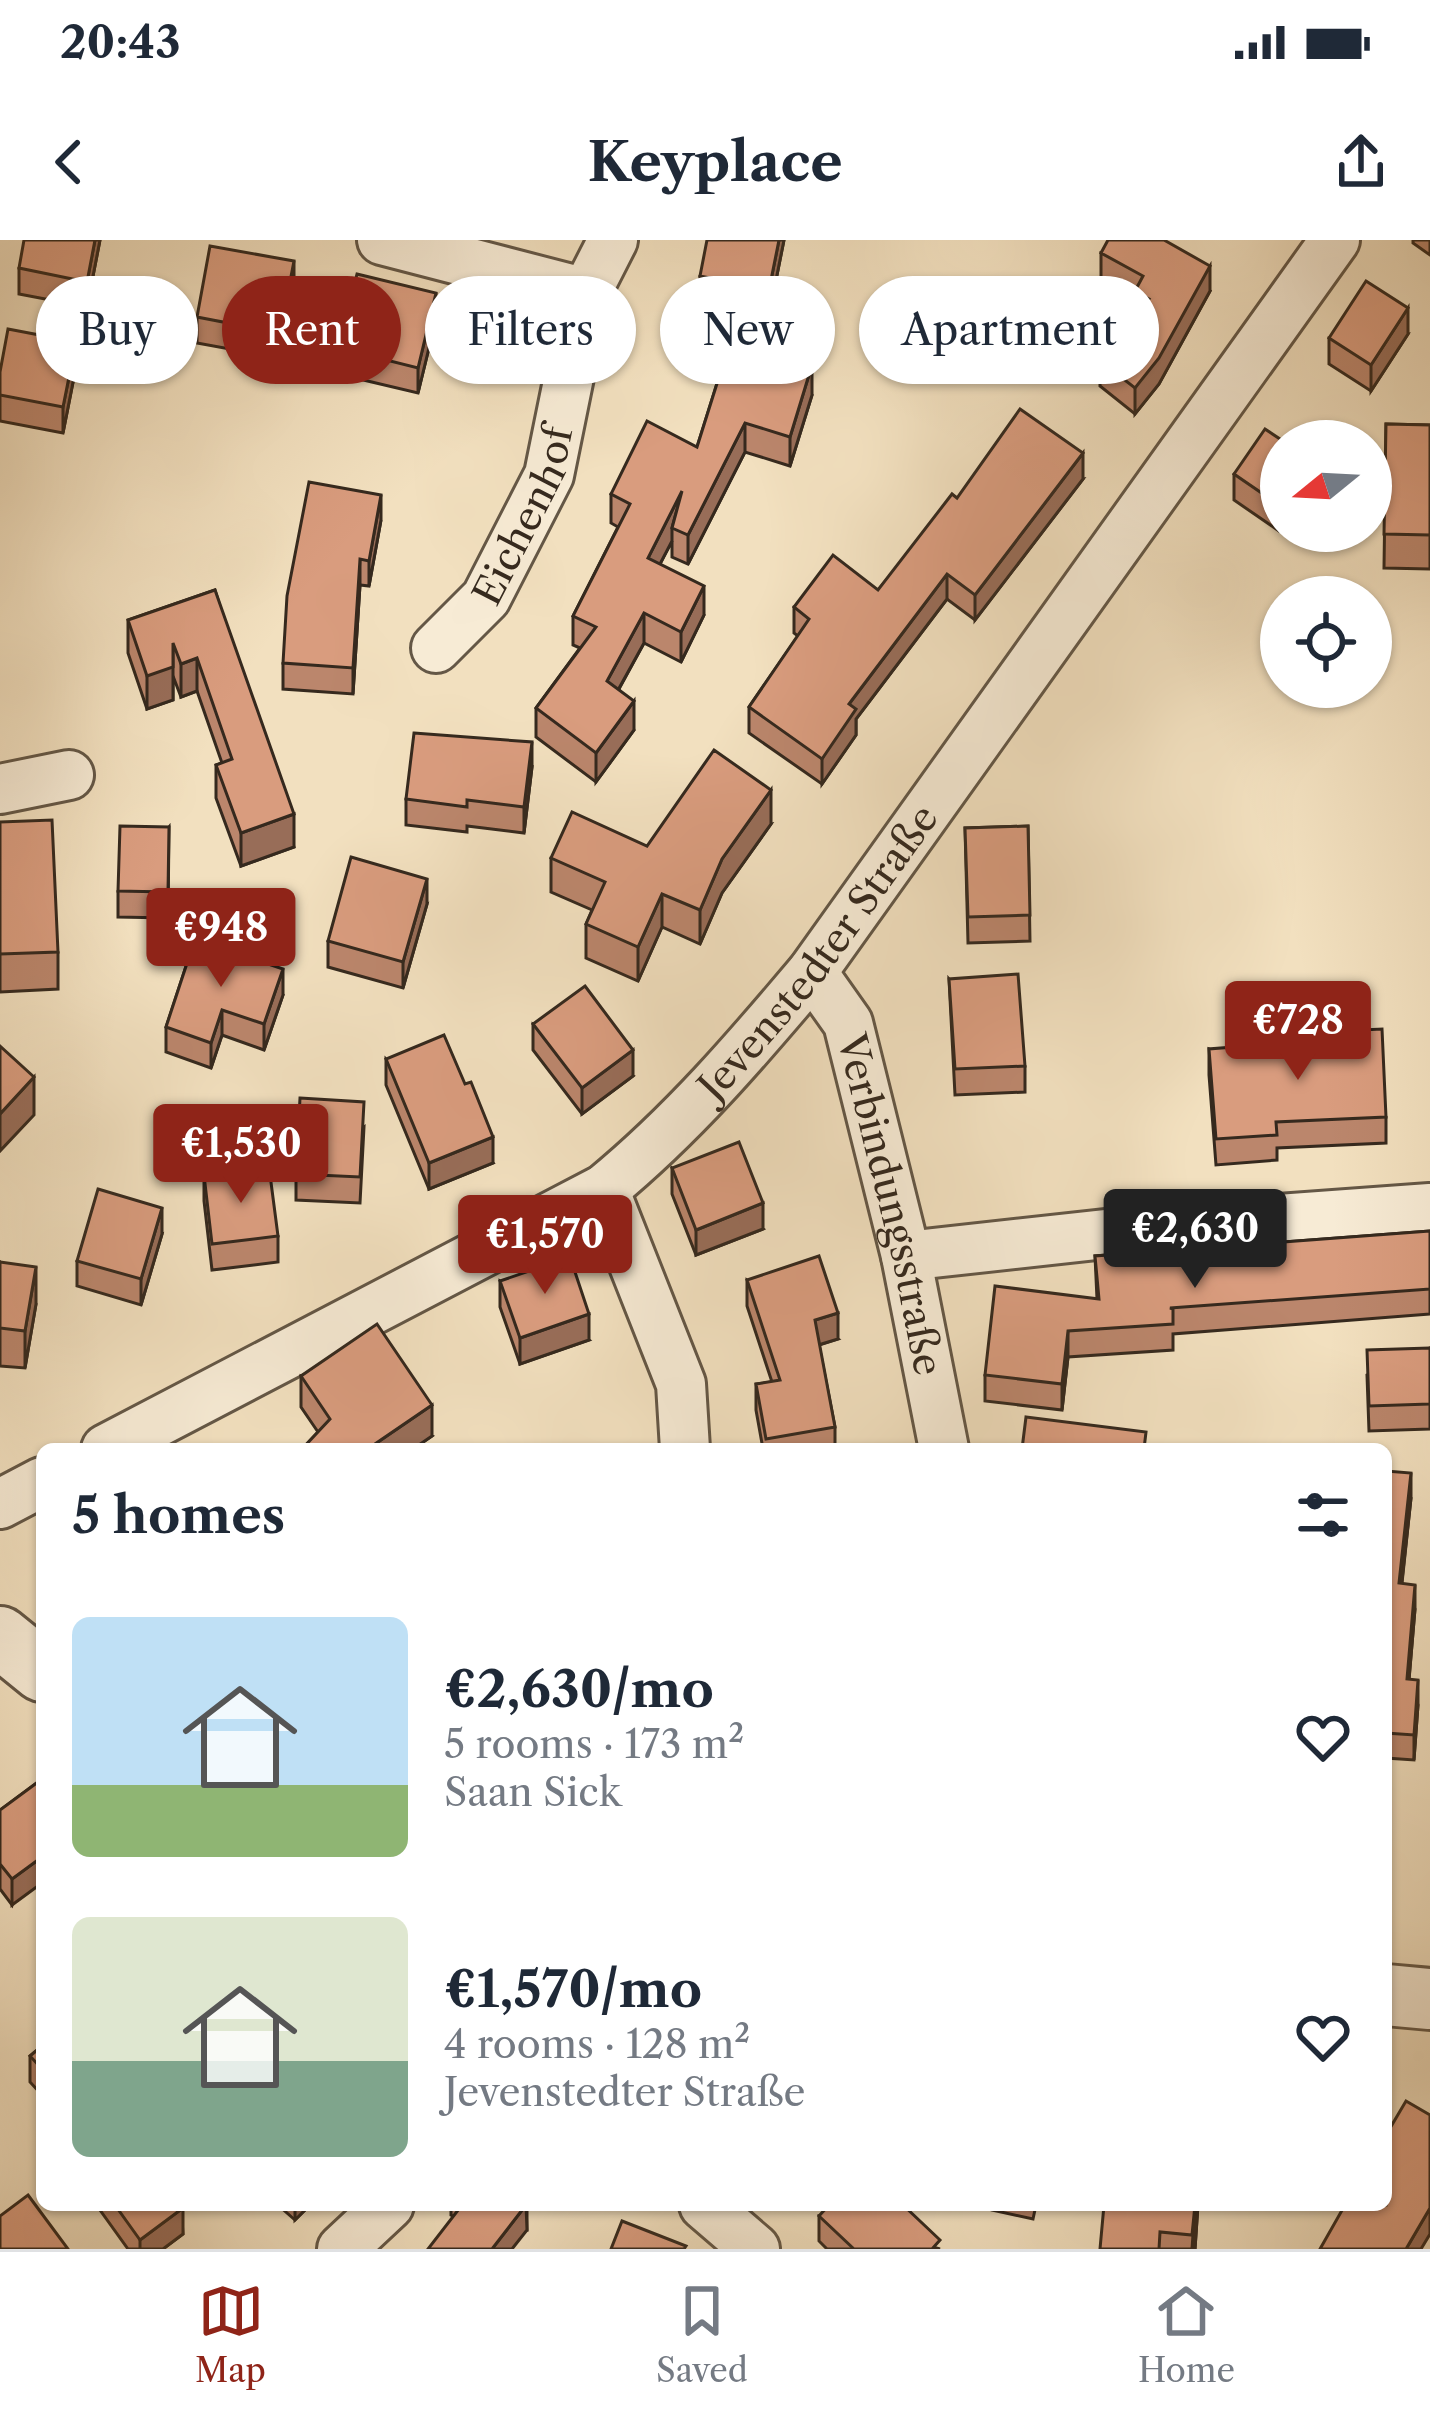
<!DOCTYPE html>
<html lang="en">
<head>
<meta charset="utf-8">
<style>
	body { margin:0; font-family:"Libre Caslon Text",serif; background:#f2f2f3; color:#1f2937; height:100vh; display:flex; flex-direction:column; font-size:45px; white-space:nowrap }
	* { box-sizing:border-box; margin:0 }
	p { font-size:39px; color:#747a83 }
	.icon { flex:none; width:66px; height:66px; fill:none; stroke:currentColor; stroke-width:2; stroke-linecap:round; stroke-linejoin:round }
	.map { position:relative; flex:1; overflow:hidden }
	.side { position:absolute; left:36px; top:1203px; width:1356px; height:768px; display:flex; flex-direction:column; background:#fff; border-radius:18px; box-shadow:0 3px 9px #0004 }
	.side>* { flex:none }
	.banner { position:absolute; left:36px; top:36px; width:1359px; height:108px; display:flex; gap:24px }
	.needle { width:78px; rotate:252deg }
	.controls { position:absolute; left:1260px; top:180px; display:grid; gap:24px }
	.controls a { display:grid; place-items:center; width:132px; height:132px; border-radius:50%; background:#fff; box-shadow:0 3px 9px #0004; font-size:60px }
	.price { position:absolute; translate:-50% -102px; padding:0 27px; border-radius:12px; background:#8f2418; color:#fff; font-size:39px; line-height:78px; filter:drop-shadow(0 3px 6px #0008) }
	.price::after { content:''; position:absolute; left:50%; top:72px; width:36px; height:27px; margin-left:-18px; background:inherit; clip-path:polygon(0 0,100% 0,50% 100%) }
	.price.selected { background:#222; color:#fff }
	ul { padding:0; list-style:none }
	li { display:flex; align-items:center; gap:36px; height:300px; padding:0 36px }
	li span { display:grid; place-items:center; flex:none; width:336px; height:240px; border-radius:18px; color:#555 }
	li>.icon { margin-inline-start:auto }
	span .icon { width:144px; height:144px; fill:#fffc; stroke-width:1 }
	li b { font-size:51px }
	h2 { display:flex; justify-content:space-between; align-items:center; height:144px; padding:0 36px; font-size:51px }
	.tag { padding:0 42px; border-radius:54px; background:#fff; box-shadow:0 3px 9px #0004; font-size:42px; line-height:108px }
	.tag.selected { background:#8f2418; color:#fff }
	.status { display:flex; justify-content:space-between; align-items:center; height:84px; padding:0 60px; background:#fff; direction:ltr }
	.status svg { height:33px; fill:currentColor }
	header { display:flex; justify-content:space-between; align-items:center; height:156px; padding:0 36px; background:#fff; font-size:54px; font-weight:800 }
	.menu { display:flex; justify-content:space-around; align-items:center; height:168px; border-top:3px solid #e0e1e3; background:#fff; font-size:33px; color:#747a83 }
	.menu a { display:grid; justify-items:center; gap:6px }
	.menu .selected { color:#8f2418 }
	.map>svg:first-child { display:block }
</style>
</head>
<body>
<div class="status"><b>20:43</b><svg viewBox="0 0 49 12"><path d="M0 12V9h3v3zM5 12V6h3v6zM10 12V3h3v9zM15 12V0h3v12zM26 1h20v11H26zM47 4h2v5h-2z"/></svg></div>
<header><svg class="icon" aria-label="back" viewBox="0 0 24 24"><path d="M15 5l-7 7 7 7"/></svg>Keyplace<svg class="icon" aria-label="share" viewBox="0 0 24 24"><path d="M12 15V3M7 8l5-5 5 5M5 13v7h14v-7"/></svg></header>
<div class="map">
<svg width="1430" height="2009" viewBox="0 0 1430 2009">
	<rect width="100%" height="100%" fill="#f2e0bf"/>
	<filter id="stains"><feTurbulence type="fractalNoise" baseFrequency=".00167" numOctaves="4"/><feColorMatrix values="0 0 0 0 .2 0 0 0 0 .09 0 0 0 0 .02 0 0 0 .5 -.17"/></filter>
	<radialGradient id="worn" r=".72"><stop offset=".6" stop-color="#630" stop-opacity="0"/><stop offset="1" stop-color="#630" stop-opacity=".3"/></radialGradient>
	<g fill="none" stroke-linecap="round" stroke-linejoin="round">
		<defs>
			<g id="minor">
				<polyline points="382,0 586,53"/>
				<path id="s1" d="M 436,408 L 486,358 L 549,235 L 586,53 L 613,0"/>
				<polyline points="0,549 69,535"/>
				<path id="s2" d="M 812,732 L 848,783 L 906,1016 L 944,1209"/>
				<polyline points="604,949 681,1144 685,1209"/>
				<polyline points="906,1016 1169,987 1430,968"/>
				<path id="s3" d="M 106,1209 L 604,949 C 683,884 747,809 812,732 L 1335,0"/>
				<polyline points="0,1264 42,1242"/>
				<polyline points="704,1965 755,2009"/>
				<polyline points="342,2009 389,1965"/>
			</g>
			<g id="tertiary">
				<polyline points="0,1397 42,1431"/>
				<polyline points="1386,1755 1430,1759"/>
			</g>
		</defs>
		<use href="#minor" stroke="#645746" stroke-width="54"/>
		<use href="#tertiary" stroke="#645746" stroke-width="66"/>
		<use href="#minor" stroke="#f7ebd5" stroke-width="48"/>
		<use href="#tertiary" stroke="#f7ebd5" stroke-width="60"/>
	</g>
	<g fill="#bb866c" stroke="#35291e" stroke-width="3">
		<polygon points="100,0 87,67 19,54 19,28"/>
		<polygon points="784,0 769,75 700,62 700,36"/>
		<polygon points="1413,0 1430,0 1430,15 1413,3"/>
		<polygon points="1101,13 1210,51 1159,144 1135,174 1100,146 1100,121 1135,77 1135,57 1101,38"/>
		<polygon points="294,47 280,118 197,103 197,77"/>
		<polygon points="436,79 418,153 338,134 338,108"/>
		<polygon points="1408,94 1371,151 1329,124 1329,98"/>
		<polygon points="731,99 812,155 790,226 745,212 688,324 672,317 672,301 660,324 704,375 681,422 644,403 619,449 634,490 596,542 536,497 536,468 580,408 573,405 573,376 618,287 611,283 611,254 697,207"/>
		<polygon points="76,127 63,193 0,181 0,132"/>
		<polygon points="1386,184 1430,185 1430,329 1384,328"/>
		<polygon points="1281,201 1281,289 1279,291 1234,260 1234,234"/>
		<polygon points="1083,239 975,380 947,359 856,479 856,495 822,544 749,493 749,467 798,396 794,393 794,367 878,350 957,258"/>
		<polygon points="381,280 369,346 360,345 353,454 283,449 283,423"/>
		<polygon points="215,350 294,607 241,626 216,558 216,525 222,523 197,451 181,457 173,436 173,460 147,469 128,413 128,380"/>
		<polygon points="532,527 524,593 467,586 467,592 406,585 406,559"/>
		<polygon points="0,582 58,712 58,749 0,752"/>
		<polygon points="771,584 722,653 700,704 662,687 638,741 586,718 586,684 592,670 551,652 551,618 647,606"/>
		<polygon points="1028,586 1030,701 968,703 965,588"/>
		<polygon points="169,587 168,678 118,677 118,651"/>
		<polygon points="427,664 403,748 328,727 328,701"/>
		<polygon points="195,699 283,755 264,810 222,795 211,828 166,812 166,787"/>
		<polygon points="949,739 1025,826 1025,852 955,855"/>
		<polygon points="533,784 633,836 582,874 533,810"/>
		<polygon points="1209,809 1386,877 1386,903 1277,908 1277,920 1216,925 1209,835"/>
		<polygon points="386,819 493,923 429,949 386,845"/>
		<polygon points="364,887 360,963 296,960 296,934"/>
		<polygon points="672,928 763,989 696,1015 672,954"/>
		<polygon points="204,935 278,996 278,1022 212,1030 204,961"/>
		<polygon points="1430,991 1430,1074 1173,1094 1173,1110 1068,1117 1062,1170 985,1161 985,1135 1097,1059 1095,1016"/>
		<polygon points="162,994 141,1065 77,1046 77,1021"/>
		<polygon points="0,1022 36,1064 25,1128 0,1126"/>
		<polygon points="747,1040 838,1099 819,1105 835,1187 835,1209 763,1209 756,1170 756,1144 772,1142 747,1066"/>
		<polygon points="500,1041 589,1100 520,1124 500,1067"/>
		<polygon points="1430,1108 1430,1189 1369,1191 1367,1135"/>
		<polygon points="301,1136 432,1196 413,1209 302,1209 318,1192 301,1167"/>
		<polygon points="1386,1231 1411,1258 1402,1343 1415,1369 1409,1439 1418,1465 1414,1520 1386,1518"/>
		<polygon points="38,1542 12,1665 0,1649 0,1570"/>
		<polygon points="42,1806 42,1855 30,1842 30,1816"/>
		<polygon points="100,1965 181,1965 183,1994 163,2009 128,2009 100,1970"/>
		<polygon points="278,1965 310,1965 295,1980"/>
		<polygon points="451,1965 527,1965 527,1990 453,1976 451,1975"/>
		<polygon points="992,1965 1036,1965 1033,1979 992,1970"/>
		<polygon points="1198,1965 1195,2009 1100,2009"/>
		<polygon points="819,1976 940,2009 827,2009 819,2001"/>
	</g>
	<g fill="#986d58" stroke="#35291e" stroke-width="3">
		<polygon points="95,0 100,0 87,67 87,42"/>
		<polygon points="779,0 784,0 769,75 769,50"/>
		<polygon points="294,21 294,47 280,118 280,93"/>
		<polygon points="1210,26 1210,51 1159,144 1135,174 1135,148"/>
		<polygon points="436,53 436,79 418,153 418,128"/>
		<polygon points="1408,68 1408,94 1371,151 1371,125"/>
		<polygon points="76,102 76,127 63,193 63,167"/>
		<polygon points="812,125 812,155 790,226 790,197"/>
		<polygon points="745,183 745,212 688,324 688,295"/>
		<polygon points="1083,213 1083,239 975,380 975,355"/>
		<polygon points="682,251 672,288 672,301 648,347 648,318"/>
		<polygon points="381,255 381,280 369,346 369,321"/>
		<polygon points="360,319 360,345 353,454 353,428"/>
		<polygon points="947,334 947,359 856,479 856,495 822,544 822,519 849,464"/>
		<polygon points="704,346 704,375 681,422 681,392"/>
		<polygon points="644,373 644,403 607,470 607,441"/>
		<polygon points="173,403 173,460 147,469 147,436"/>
		<polygon points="197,418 197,451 181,457 181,424"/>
		<polygon points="634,461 634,490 596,542 596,513"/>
		<polygon points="532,502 532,527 524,593 524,567"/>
		<polygon points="771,550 771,584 722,653 700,704 700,670 722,619"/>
		<polygon points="294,574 294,607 241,626 241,593"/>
		<polygon points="427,639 427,664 403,748 403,722"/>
		<polygon points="662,654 662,687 638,741 638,707"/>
		<polygon points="283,729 283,755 264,810 264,784"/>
		<polygon points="222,770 222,795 211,828 211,803"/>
		<polygon points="633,810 633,836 582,874 582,848"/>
		<polygon points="34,837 34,875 0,911 0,874"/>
		<polygon points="493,897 493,923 429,949 429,923"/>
		<polygon points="763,963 763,989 696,1015 696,990"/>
		<polygon points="162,968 162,994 141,1065 141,1039"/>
		<polygon points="36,1027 36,1064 25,1128 25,1091"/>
		<polygon points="838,1073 838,1099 815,1106 815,1080"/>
		<polygon points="589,1074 589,1100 520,1124 520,1098"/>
		<polygon points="1068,1091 1068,1117 1062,1170 1062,1144"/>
		<polygon points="432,1165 432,1196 413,1209 370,1209 375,1204"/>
		<polygon points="1411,1233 1411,1258 1399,1368 1399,1343"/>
		<polygon points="1415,1345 1415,1369 1407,1464 1407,1439"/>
		<polygon points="1418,1440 1418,1465 1414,1520 1414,1495"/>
		<polygon points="42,1617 42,1643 12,1665 12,1639"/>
		<polygon points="295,1965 310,1965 295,1980"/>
		<polygon points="526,1965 527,1990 512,2009 492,2009"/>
		<polygon points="1195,1965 1198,1965 1195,2009 1192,2009"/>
		<polygon points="183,1968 183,1994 163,2009 140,2009 140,2000"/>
		<polygon points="1430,1968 1430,1994 1421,2009 1406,2009"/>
	</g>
	<g fill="#d99c7e" stroke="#35291e" stroke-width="3">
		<polygon points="24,0 95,0 87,42 19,28"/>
		<polygon points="707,0 779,0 769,50 700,36"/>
		<polygon points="1108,0 1164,0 1210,26 1159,118 1135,148 1100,121 1149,59 1135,51 1143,36 1101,13"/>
		<polygon points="210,6 294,21 280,93 197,77"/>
		<polygon points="357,34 436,53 418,128 338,108"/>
		<polygon points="1366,41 1408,68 1371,125 1329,98"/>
		<polygon points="8,89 76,102 63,167 0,155 0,132"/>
		<polygon points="731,99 812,125 790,197 745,183 688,295 672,288 682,251 648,318 704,346 681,392 644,373 607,441 634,461 596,513 536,468 596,387 573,376 630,264 611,254 647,181 697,207"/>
		<polygon points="1020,169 1083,213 975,355 947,334 849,464 856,469 822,519 749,467 809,379 794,367 833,315 878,350 952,254 957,258"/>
		<polygon points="1386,184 1430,185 1430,295 1384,294"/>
		<polygon points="1265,189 1283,201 1281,201 1281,263 1279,265 1234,234"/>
		<polygon points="309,242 381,255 369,321 360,319 353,428 283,423 287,356"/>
		<polygon points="215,350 294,574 241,593 216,525 232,519 197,418 181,424 173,403 173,427 147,436 128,380"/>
		<polygon points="414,493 532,502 524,567 467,560 467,567 406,559"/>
		<polygon points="714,510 771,550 722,619 700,670 662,654 638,707 586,684 605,642 551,618 572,572 647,606"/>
		<polygon points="52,580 58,712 0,714 0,582"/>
		<polygon points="120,586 169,587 168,652 118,651"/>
		<polygon points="1028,586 1030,675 968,677 965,588"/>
		<polygon points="351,617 427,639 403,722 328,701"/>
		<polygon points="195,699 283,729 264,784 222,770 211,803 166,787"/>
		<polygon points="1018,734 1025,826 955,829 949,739"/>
		<polygon points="585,746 633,810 582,848 533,784"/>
		<polygon points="1382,789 1386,877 1276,882 1277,895 1216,899 1209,809 1322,800 1321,792"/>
		<polygon points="444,795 465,844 471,842 493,897 429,923 386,819"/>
		<polygon points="0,806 34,837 0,874"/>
		<polygon points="300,858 364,862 360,937 296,934"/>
		<polygon points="739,902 763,963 696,990 672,928"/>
		<polygon points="269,927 278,996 212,1004 204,935"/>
		<polygon points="98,949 162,968 141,1039 77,1021"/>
		<polygon points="1430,991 1430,1049 1170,1068 1173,1069 1173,1084 1068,1091 1062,1144 985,1135 995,1046 1099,1059 1095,1016"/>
		<polygon points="819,1016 838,1073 815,1080 835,1187 766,1199 756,1144 780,1140 747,1040"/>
		<polygon points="570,1017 589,1074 520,1098 500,1041"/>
		<polygon points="0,1022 36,1027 25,1091 0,1088"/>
		<polygon points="377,1084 432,1165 375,1204 370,1209 302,1209 330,1179 301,1136"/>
		<polygon points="1430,1108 1430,1164 1369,1166 1367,1110"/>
		<polygon points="1026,1177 1146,1192 1144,1209 1022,1209"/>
		<polygon points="1386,1231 1411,1233 1399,1343 1415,1345 1407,1439 1418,1440 1414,1495 1386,1493"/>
		<polygon points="38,1542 42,1548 42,1617 12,1639 0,1624 0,1570"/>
		<polygon points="42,1806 42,1829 30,1816"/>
		<polygon points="1406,1861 1430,1875 1430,1968 1406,2009 1320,2009 1345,1965 1386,1965 1386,1895"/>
		<polygon points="28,1955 68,2009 0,2009 0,1976"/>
		<polygon points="115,1965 181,1965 183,1968 140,2000"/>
		<polygon points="462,1965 526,1965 492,2009 428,2009"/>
		<polygon points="829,1965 903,1965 940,2000 932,2009 854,2009 819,1976"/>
		<polygon points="1104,1965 1195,1965 1192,1995 1160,1992 1159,2009 1100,2009"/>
		<polygon points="622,1981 686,2006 684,2009 611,2009"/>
	</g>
	<g text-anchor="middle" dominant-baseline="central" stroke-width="9" stroke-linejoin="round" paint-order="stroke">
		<g font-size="39" fill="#35291e" stroke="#f7ebd5">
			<text stroke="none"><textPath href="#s1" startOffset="162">Eichenhof</textPath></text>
			<text stroke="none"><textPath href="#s3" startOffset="882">Jevenstedter Straße</textPath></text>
			<text stroke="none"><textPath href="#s2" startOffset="249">Verbindungsstraße</textPath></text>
		</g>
	</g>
	<rect width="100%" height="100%" filter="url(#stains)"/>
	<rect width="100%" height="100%" fill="url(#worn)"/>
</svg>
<div class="controls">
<a><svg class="needle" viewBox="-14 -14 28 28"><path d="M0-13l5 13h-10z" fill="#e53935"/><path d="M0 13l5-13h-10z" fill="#747a83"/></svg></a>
<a><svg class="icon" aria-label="locate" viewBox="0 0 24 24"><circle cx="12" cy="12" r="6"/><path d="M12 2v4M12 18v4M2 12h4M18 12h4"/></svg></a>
</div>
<b class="price" style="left:221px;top:750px">€948</b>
<b class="price" style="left:1298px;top:843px">€728</b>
<b class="price" style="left:241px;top:966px">€1,530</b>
<b class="price selected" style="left:1195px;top:1051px">€2,630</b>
<b class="price" style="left:545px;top:1057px">€1,570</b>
<div class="banner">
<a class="tag">Buy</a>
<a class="tag selected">Rent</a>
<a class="tag">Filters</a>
<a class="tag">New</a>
<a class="tag">Apartment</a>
</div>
<section class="side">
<h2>5 homes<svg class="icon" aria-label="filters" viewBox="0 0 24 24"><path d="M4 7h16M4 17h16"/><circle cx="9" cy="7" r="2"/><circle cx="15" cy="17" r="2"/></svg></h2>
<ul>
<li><span style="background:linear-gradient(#bfe0f5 70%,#8fb573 0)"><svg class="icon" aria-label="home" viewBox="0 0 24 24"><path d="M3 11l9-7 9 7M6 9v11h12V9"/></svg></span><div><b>€2,630/mo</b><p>5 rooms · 173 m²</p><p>Saan Sick</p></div><svg class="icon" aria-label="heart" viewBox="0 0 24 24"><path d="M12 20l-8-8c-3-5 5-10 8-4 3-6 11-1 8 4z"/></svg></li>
<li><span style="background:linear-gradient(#dfe7d0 60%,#7fa58c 0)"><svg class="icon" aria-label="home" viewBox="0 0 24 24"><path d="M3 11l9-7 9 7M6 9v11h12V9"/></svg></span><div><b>€1,570/mo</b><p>4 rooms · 128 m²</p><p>Jevenstedter Straße</p></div><svg class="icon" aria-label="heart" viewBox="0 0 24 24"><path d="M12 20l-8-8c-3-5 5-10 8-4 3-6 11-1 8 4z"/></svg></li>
</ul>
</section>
</div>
<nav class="menu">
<a class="selected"><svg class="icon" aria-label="map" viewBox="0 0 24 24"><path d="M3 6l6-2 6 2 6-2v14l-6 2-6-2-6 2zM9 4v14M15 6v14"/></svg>Map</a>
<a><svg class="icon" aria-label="saved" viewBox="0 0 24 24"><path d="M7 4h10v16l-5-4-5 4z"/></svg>Saved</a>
<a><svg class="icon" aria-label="home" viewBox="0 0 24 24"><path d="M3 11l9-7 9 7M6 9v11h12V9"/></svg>Home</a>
</nav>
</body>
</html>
